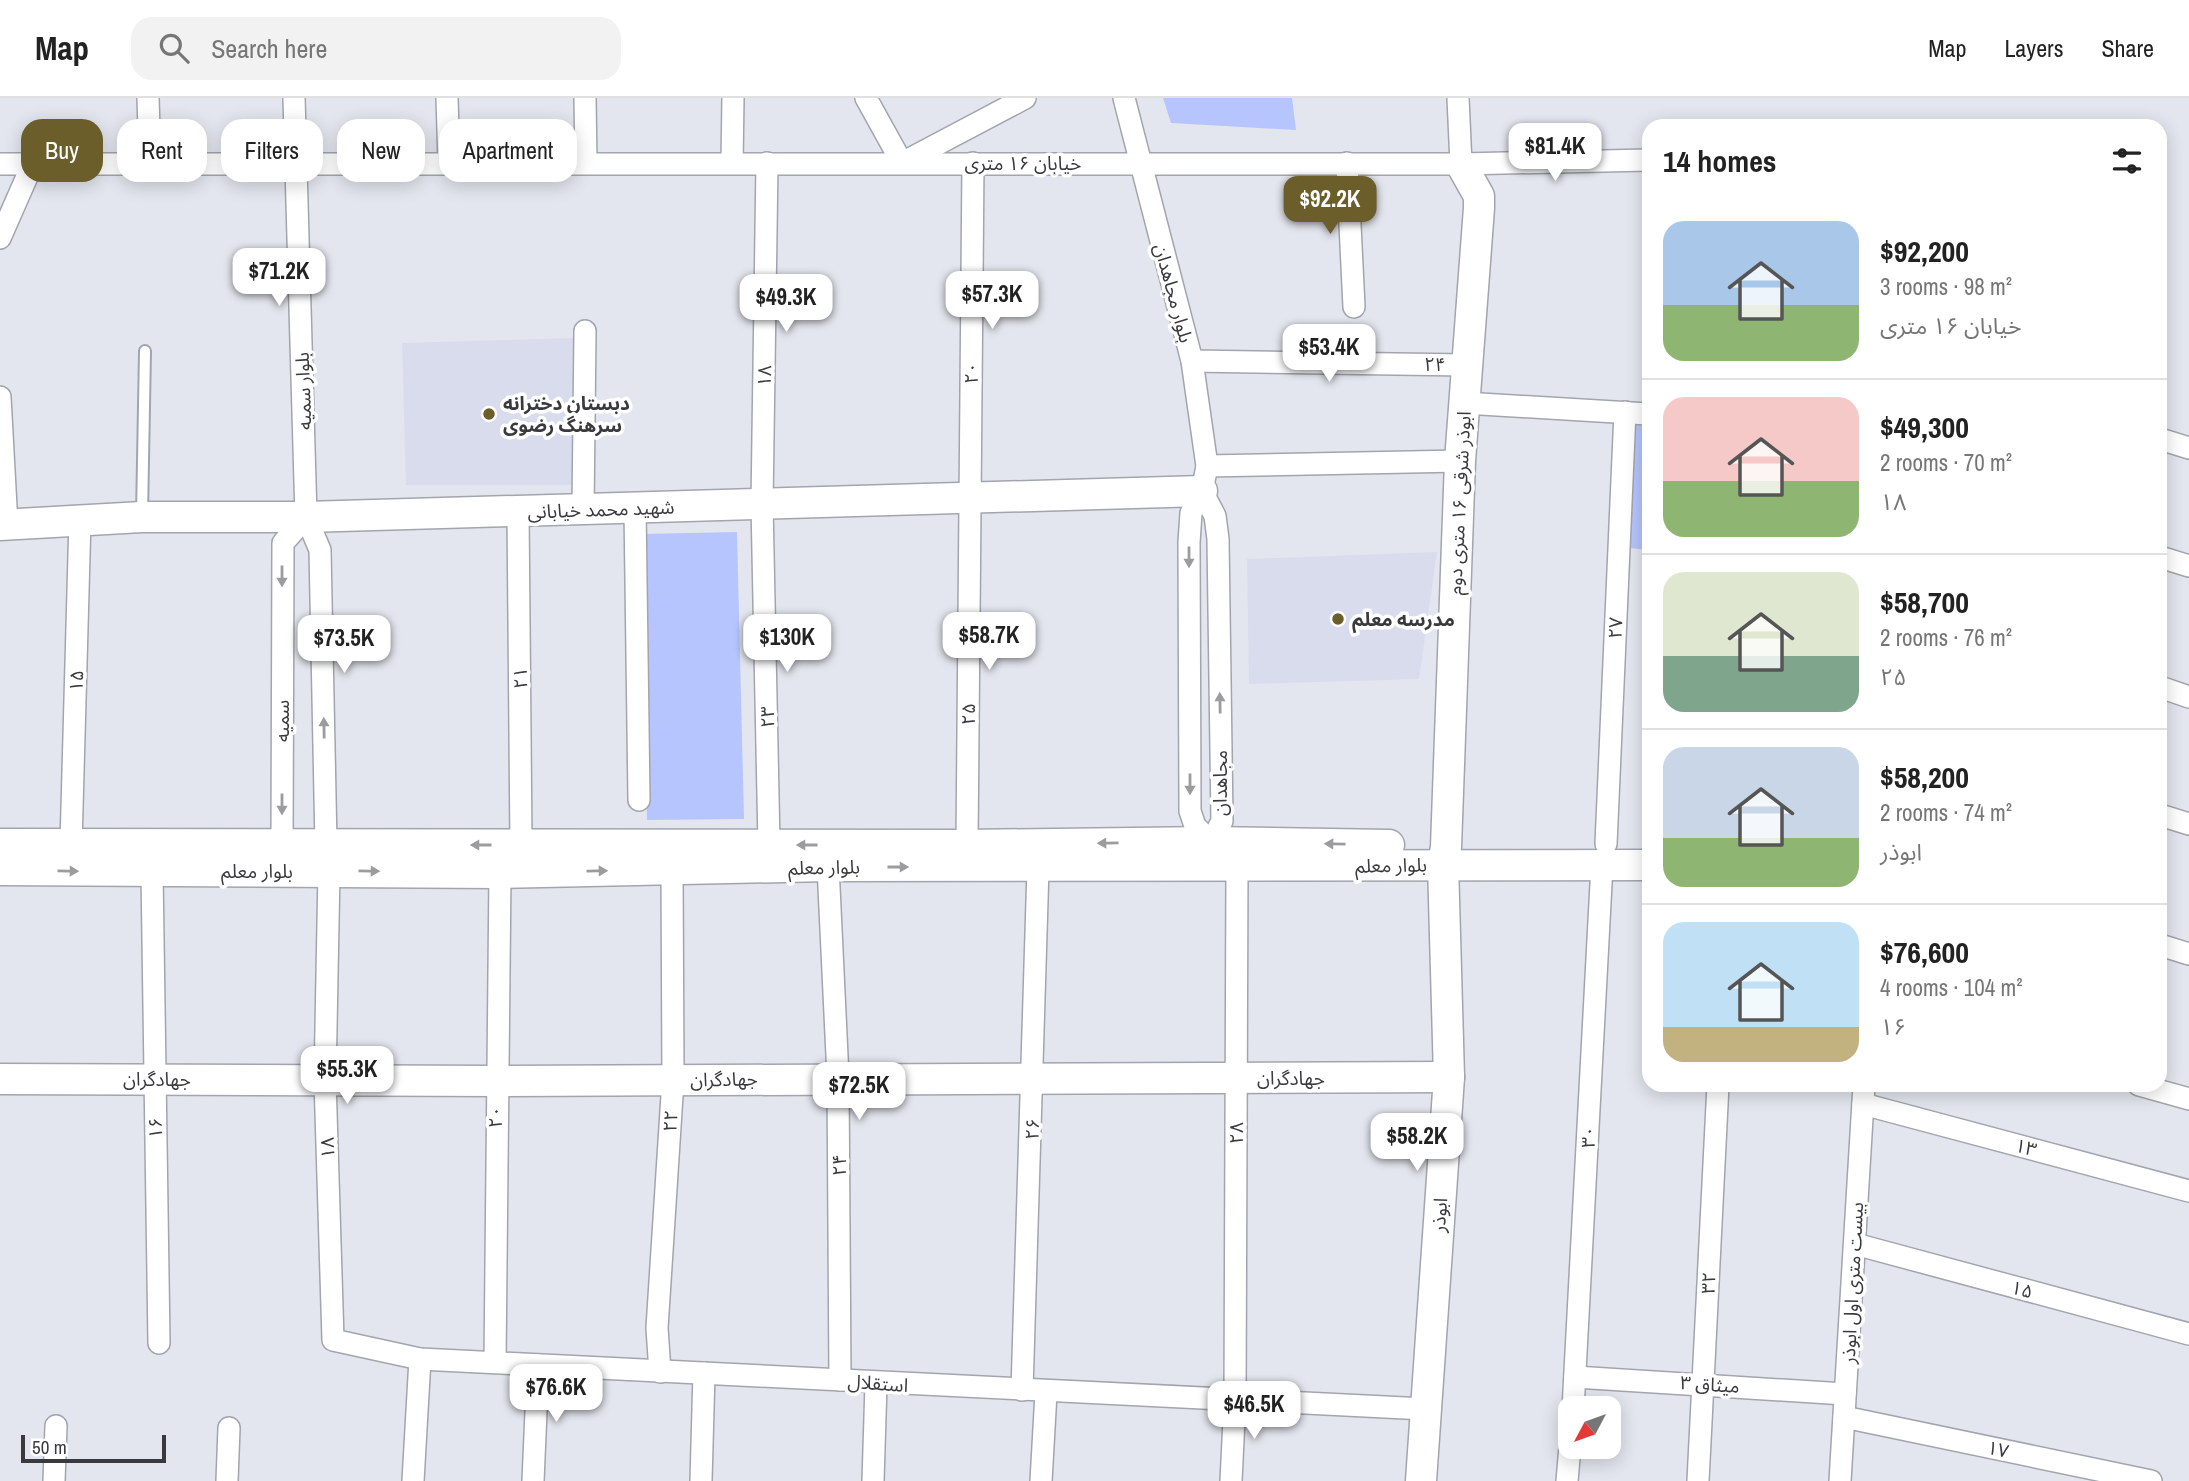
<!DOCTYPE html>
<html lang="en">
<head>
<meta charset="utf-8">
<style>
	body { margin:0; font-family:"Archivo Narrow","Noto Sans Arabic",sans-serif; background:#f2f2f2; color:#222; height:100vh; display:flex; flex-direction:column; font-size:26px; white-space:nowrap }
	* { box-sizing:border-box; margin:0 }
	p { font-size:23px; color:#767676 }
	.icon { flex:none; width:38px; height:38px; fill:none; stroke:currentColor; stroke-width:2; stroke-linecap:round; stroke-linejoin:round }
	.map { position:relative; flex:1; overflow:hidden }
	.panel { position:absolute; left:1642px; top:21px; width:525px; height:973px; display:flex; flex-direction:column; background:#fff; border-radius:21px; box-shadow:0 4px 18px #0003 }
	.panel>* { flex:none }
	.hud { position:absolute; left:21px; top:21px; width:665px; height:63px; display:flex; gap:14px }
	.needle { width:46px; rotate:229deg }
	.fabs { position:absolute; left:1558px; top:1298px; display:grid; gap:14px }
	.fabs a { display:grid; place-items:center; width:63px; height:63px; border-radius:14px; background:#fff; box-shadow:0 4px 18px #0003; font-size:35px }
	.scale { position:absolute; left:21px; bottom:18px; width:145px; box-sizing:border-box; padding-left:7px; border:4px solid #3a3a3e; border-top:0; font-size:19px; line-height:24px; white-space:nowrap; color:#3a3a3e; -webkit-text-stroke:5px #fff; paint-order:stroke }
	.price { position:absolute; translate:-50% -60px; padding:0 16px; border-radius:14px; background:#fff; color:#222; font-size:23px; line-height:46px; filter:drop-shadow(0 2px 4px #0008) }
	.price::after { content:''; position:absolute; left:50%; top:42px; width:21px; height:16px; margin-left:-10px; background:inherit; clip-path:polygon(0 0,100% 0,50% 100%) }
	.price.current { background:#6c5e2b; color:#fff }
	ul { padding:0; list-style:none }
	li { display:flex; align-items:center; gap:21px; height:175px; padding:0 21px }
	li+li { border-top:2px solid #e0e0e0 }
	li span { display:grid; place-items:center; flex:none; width:196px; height:140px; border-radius:21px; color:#555 }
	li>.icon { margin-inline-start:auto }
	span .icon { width:84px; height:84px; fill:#fffc; stroke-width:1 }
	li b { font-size:30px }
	h2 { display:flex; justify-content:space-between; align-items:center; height:84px; padding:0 21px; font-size:30px }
	.tag { padding:0 24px; border-radius:21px; background:#fff; box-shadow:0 4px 18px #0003; font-size:24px; line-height:63px }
	.tag.current { background:#6c5e2b; color:#fff }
	header { display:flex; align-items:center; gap:42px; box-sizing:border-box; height:98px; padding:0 35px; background:#fff; border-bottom:2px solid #e0e0e0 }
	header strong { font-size:33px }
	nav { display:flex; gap:38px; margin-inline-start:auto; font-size:24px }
	.search { width:490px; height:63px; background:#f2f2f2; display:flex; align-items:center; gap:18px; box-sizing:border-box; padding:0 24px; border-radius:21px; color:#767676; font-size:26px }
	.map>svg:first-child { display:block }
</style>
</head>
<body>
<header>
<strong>Map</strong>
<div class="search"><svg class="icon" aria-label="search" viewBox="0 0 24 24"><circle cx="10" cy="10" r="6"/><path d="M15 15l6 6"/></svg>Search here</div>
<nav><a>Map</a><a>Layers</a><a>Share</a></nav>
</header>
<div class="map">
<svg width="2189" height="1383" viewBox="0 0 2189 1383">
	<rect width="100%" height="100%" fill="#e4e6ef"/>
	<g fill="#d8dcec">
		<polygon points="574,240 576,387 406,387 402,245"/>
		<polygon points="1437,454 1419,581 1249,586 1247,461"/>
	</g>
	<g fill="#b7c5fe">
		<polygon points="1163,0 1292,0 1296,32 1171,25"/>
		<polygon points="1636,324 1648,326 1648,452 1630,450"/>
		<polygon points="737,434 744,721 647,722 641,436"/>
	</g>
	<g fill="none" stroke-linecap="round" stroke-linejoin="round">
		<defs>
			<polyline id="lane" points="142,418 145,253"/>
			<g id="street">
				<polyline points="148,0 150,64"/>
				<polyline points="294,0 306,419 320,452 326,747"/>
				<polyline points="447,0 449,65"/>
				<polyline points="585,0 586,65"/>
				<polyline points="866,0 902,65 1025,0"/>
				<polyline points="1124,0 1192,263 1207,368 1202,393 1191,415 1189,444 1190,713 1195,728 1211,744"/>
				<polyline points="1458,0 1461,66"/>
				<polyline points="732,65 733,0"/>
				<polyline points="767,65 762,406 769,747"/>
				<polyline points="1347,65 1354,209"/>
				<polyline points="0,66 1461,66 1648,62"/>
				<polyline points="0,140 33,65"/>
				<polyline points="1192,263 1467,267"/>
				<polyline points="0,299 7,427"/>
				<polyline points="1464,305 1648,316"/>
				<polyline points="2160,341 2189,350"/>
				<polyline points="1207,368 1460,363"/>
				<polyline points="1202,393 1215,418 1218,441 1222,723 1211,744"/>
				<polyline points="635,410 639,702"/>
				<polyline points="583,411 585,233"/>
				<polyline points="518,413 521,747"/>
				<polyline points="2160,459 2189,468"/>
				<polyline points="2160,589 2189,599"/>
				<polyline points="2160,717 2189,726"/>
				<polyline points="71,746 80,421"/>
				<polyline points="1606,746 1625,314"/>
				<polyline points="967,747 973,65"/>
				<polyline points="282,748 283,445 306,419"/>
				<polyline points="828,768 838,979 840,1282"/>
				<polyline points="329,773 325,982 333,1242 420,1261 1425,1311"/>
				<polyline points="152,774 159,1245"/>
				<polyline points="2160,847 2189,856"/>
				<polyline points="2139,987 2189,1001"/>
				<polyline points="1863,1006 2189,1093"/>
				<polyline points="1855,1146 2189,1236"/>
				<polyline points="495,1264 500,775"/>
				<polyline points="660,1274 657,1230 673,982 672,771"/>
				<polyline points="1575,1279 1845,1296"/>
				<polyline points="1022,1292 1038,770"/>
				<polyline points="1573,1311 1602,767"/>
				<polyline points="1844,1319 2151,1383"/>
				<polyline points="54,1383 56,1328"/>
				<polyline points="227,1383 229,1330"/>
				<polyline points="413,1383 420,1261"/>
				<polyline points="533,1383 538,1267"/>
				<polyline points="701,1383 704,1275"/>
				<polyline points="873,1383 876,1286"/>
				<polyline points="1041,1383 1046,1295"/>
				<polyline points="1231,1383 1235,1301 1237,769"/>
				<polyline points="1567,1383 1570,1349"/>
				<polyline points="1698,1383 1718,987"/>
				<polyline points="1840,1383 1864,987"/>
			</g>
			<g id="secondary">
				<polyline points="0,427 142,419 306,419 1202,393"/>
				<polyline points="0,746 967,747 1211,744 1389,747"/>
				<polyline points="0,772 500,775 828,768 1648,767"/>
				<polyline points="0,981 495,983 1449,979"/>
				<polyline points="1421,1383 1449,979 1443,766 1446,749 1460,363 1479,110 1479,98 1461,66"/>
			</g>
		</defs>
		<use href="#lane" stroke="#a2a5ad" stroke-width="14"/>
		<use href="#street" stroke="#a2a5ad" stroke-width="24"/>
		<use href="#secondary" stroke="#a2a5ad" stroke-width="33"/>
		<use href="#lane" stroke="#fff" stroke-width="10"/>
		<use href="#street" stroke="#fff" stroke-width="21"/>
		<use href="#secondary" stroke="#fff" stroke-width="30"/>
	</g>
	<defs><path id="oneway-solid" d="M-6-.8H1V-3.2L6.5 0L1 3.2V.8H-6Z" transform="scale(1.75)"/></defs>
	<g fill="#9c9c9e">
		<use href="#oneway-solid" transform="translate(1189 459) rotate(90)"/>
		<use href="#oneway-solid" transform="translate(282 478) rotate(90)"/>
		<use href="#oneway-solid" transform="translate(1220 605) rotate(-91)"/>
		<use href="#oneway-solid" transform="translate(324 630) rotate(-91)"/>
		<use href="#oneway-solid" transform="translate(1190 686) rotate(90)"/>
		<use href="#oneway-solid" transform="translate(282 706) rotate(90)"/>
		<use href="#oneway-solid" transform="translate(1108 745) rotate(179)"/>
		<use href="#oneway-solid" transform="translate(1335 746) rotate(-179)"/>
		<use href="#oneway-solid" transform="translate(481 747) rotate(180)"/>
		<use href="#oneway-solid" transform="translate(807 747) rotate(180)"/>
		<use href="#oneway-solid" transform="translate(898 769)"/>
		<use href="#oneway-solid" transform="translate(68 773) rotate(1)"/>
		<use href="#oneway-solid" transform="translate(369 773) rotate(1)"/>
		<use href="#oneway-solid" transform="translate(597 773) rotate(-1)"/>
	</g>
	<g fill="#6c5e2b" stroke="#fff" stroke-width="2.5">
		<circle cx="489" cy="316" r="7"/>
		<circle cx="1338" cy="521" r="7"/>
	</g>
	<g text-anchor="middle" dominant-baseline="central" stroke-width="7" stroke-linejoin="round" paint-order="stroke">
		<g font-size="19" fill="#3a3a3e" stroke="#fff">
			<text x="1023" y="65">خیابان ۱۶ متری</text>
			<text transform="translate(1174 195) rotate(75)">بلوار مجاهدان</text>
			<text transform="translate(1435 266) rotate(1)">۲۴</text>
			<text transform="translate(971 275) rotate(-89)">۲۰</text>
			<text transform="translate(764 278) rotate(-89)">۱۸</text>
			<text transform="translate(303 293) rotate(-92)">بلوار سمیه</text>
			<text transform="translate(1459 405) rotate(-87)">ابوذر شرقی ۱۶ متری دوم</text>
			<text transform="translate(601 411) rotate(-2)">شهید محمد خیابانی</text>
			<text transform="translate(1615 530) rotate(-88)">۲۷</text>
			<text transform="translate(520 580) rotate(-91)">۲۱</text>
			<text transform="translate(76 583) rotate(-88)">۱۵</text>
			<text transform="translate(968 616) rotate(-90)">۲۵</text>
			<text transform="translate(767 619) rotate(-91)">۲۳</text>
			<text transform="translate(282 623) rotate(-90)">سمیه</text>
			<text transform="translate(1220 685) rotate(-90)">مجاهدان</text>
			<text transform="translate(1391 767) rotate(-1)">بلوار معلم</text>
			<text transform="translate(824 769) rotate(-1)">بلوار معلم</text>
			<text x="257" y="773">بلوار معلم</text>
			<text x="1291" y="980">جهادگران</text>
			<text x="157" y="981">جهادگران</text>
			<text transform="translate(724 981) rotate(-1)">جهادگران</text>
			<text transform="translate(495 1019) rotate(-90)">۲۰</text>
			<text transform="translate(670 1023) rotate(-86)">۲۲</text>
			<text transform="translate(155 1030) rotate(-91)">۱۶</text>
			<text transform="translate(1032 1031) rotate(-88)">۲۶</text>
			<text transform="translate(1236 1035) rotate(-90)">۲۸</text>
			<text transform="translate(1588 1039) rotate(-87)">۳۰</text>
			<text transform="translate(2026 1049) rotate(15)">۱۳</text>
			<text transform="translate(327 1050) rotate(-92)">۱۸</text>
			<text transform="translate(839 1067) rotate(-90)">۲۴</text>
			<text transform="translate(1439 1117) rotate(-86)">ابوذر</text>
			<text transform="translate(1708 1185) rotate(-87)">۳۲</text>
			<text transform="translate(1852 1185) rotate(-87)">بیست متری اول ابوذر</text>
			<text transform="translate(2022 1191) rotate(15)">۱۵</text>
			<text transform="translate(878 1285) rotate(4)">استقلال</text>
			<text transform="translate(1710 1286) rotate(4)">میثاق ۳</text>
			<text transform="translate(1998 1351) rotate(12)">۱۷</text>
		</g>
		<g font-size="19" font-weight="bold" fill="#3a3a3e" stroke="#fff" text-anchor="start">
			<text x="503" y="305">دبستان دخترانه<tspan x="503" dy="22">سرهنگ رضوی</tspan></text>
			<text x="1352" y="521">مدرسه معلم</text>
		</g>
	</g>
</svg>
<div class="fabs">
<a><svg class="needle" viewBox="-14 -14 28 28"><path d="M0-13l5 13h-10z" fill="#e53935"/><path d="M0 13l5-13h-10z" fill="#767676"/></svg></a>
</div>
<div class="scale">50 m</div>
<b class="price" style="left:1555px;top:85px">$81.4K</b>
<b class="price current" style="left:1330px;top:138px">$92.2K</b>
<b class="price" style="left:279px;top:210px">$71.2K</b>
<b class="price" style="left:992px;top:233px">$57.3K</b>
<b class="price" style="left:786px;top:236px">$49.3K</b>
<b class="price" style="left:1329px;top:286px">$53.4K</b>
<b class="price" style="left:989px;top:574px">$58.7K</b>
<b class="price" style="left:787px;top:576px">$130K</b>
<b class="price" style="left:344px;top:577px">$73.5K</b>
<b class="price" style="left:347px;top:1008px">$55.3K</b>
<b class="price" style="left:859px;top:1024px">$72.5K</b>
<b class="price" style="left:1417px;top:1075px">$58.2K</b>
<b class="price" style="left:556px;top:1326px">$76.6K</b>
<b class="price" style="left:1254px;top:1343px">$46.5K</b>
<div class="hud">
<a class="tag current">Buy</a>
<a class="tag">Rent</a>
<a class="tag">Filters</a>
<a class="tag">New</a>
<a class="tag">Apartment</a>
</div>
<section class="panel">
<h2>14 homes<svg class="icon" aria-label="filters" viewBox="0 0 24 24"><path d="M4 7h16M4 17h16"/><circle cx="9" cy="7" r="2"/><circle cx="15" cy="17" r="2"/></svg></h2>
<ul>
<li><span style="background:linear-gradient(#a9c7e8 60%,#8fb573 0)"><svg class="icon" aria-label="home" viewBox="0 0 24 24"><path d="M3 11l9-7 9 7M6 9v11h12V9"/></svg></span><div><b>$92,200</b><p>3 rooms · 98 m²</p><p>خیابان ۱۶ متری</p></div></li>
<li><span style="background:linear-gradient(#f6c9c9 60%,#8fb573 0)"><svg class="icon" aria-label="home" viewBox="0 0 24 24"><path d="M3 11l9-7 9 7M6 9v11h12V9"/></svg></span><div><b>$49,300</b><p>2 rooms · 70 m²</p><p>۱۸</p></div></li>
<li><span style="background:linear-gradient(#dfe7d0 60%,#7fa58c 0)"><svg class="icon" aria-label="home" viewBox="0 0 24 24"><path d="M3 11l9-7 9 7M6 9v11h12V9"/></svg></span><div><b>$58,700</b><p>2 rooms · 76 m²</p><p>۲۵</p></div></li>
<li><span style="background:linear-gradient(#c9d6e8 65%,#8fb573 0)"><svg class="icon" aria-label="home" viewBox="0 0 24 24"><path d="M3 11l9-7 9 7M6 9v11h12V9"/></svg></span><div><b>$58,200</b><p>2 rooms · 74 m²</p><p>ابوذر</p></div></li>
<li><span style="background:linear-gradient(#bfe0f5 75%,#c2b280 0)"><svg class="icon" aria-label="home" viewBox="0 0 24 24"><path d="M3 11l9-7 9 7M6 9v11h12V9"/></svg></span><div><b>$76,600</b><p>4 rooms · 104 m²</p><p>۱۶</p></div></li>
</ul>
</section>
</div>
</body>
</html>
